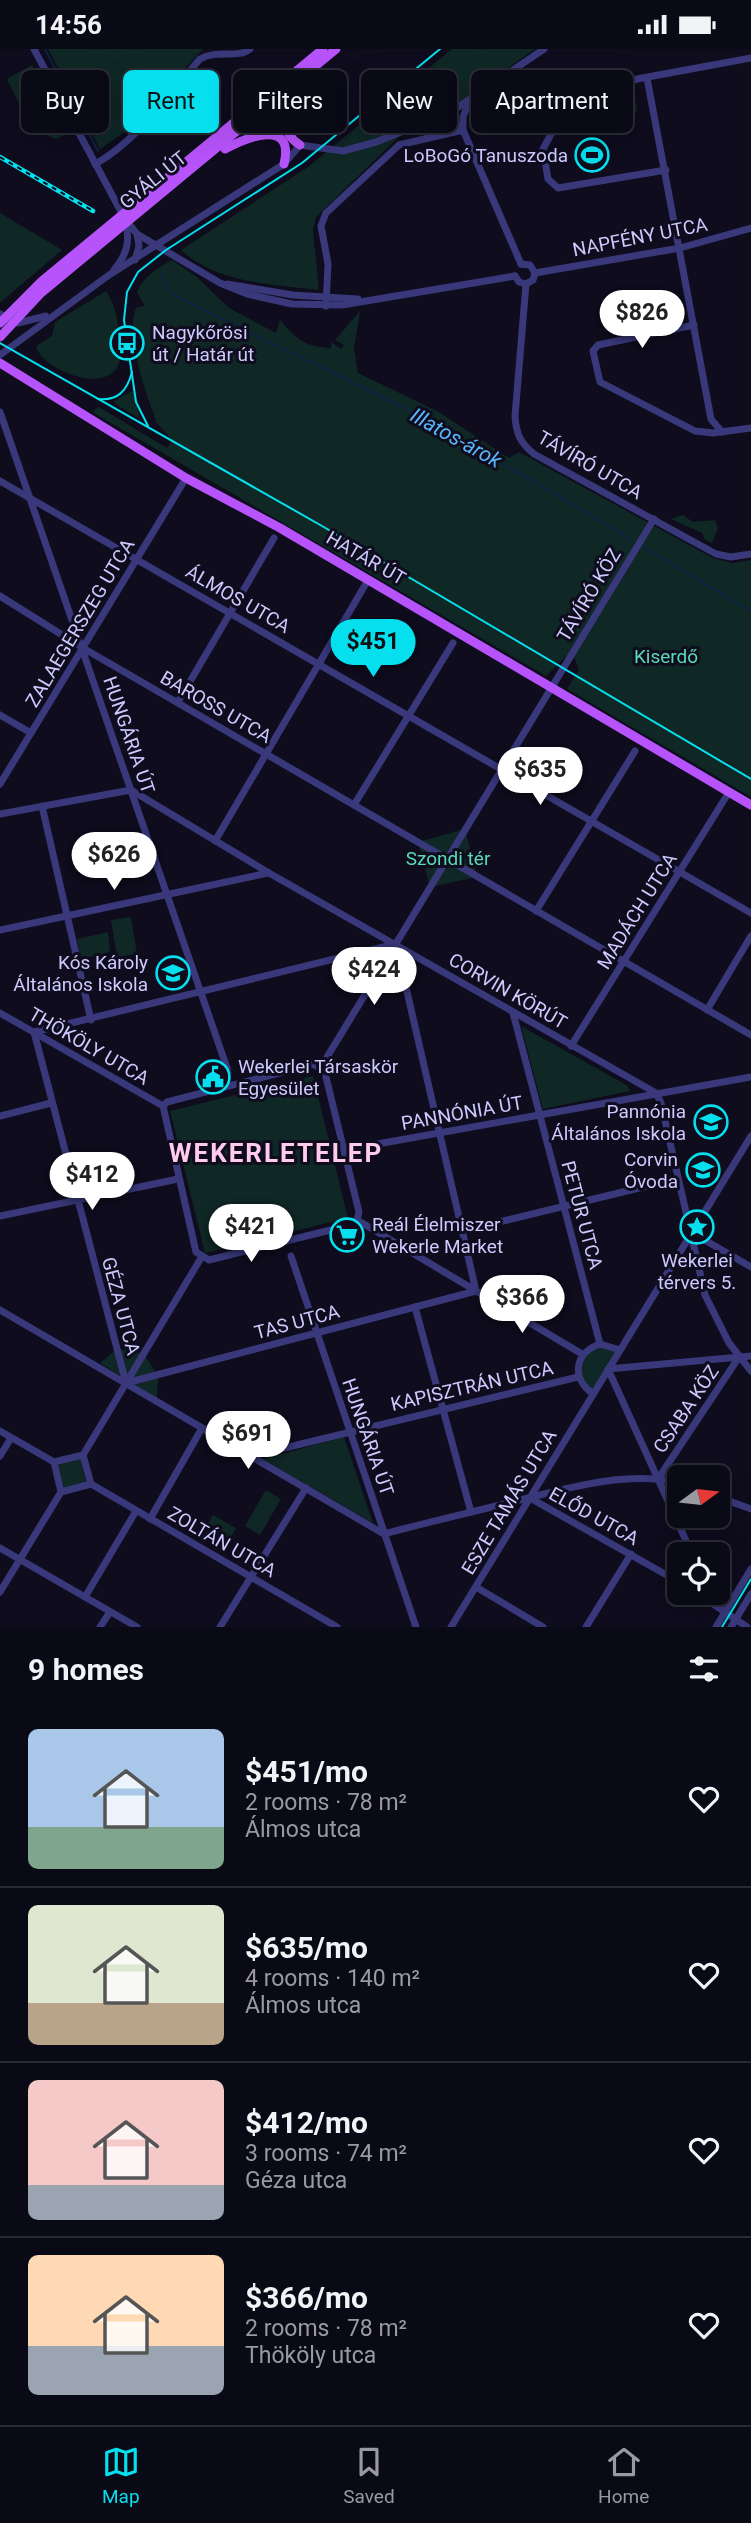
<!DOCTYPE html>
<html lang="en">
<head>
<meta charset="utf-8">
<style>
	body { margin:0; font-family:Roboto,sans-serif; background:#13121f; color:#f1f3f6; height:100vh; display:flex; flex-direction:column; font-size:26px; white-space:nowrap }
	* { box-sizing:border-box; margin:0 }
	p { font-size:23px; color:#999aa1 }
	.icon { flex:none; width:38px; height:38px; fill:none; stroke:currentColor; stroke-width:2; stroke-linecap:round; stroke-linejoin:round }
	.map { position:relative; height:1578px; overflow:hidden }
	.sheet { display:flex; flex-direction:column; background:#0a0916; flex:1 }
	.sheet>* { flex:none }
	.hud { position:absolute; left:21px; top:21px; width:710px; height:63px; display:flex; gap:14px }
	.needle { width:46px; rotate:75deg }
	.tools { position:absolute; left:667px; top:1416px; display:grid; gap:14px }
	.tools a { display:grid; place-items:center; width:63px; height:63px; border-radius:10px; background:#0a0916; box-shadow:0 7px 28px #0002,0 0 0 2px #2a2a35; font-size:35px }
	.price { position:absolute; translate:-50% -60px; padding:0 16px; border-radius:24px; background:#fff; color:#222; font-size:23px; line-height:46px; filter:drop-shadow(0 2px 4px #0008) }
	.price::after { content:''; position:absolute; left:50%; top:42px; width:21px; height:16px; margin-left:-10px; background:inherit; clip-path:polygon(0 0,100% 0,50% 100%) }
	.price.selected { background:#05dfee; color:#111 }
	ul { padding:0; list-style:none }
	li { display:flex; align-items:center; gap:21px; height:175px; padding:0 28px }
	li+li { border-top:2px solid #2a2a35 }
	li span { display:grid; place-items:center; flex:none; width:196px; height:140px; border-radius:10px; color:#555 }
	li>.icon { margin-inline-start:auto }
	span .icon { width:84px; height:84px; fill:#fffc; stroke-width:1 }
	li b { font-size:30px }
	h2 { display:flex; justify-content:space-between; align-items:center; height:84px; padding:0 28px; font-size:30px }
	.pill { padding:0 24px; border-radius:10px; background:#0a0916; box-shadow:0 7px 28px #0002,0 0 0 2px #2a2a35; font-size:24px; line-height:63px }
	.pill.selected { background:#05dfee; color:#111 }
	.status { display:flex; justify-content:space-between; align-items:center; height:49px; padding:0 35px; background:#0a0916; direction:ltr }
	.status svg { height:19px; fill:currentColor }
	.menu { display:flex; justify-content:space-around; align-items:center; height:98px; border-top:2px solid #2a2a35; background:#0a0916; font-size:19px; color:#999aa1 }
	.menu a { display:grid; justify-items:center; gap:4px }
	.menu .selected { color:#05dfee }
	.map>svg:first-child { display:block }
</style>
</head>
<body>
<div class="status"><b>14:56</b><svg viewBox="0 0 49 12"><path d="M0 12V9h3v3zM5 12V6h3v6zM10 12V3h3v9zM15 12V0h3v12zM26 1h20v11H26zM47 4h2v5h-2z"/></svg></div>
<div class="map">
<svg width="751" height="1578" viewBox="0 0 751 1578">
	<rect width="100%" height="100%" fill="#0e0c1d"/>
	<g fill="#0f2725">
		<polygon points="48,0 203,0 130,79 100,100"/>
		<path d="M 452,0 L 535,0 L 448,61 L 411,76 L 316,168 L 313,181 L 319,241 C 272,235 218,235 181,201 L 308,118 Z"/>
		<polygon points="32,16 45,42 38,47 43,56 28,72 7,30"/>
		<polygon points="634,44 637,62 602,69 599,52"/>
		<polygon points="47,63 50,68 56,65 66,85 56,90 39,83 39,73"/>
		<polygon points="0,164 62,201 1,253 0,252"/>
		<path d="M 172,211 L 197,228 L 229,259 L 276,284 L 280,271 C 296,290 306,298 331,299 L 331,293 L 341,300 L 344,296 L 335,291 L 360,262 L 354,300 L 358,324 L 437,362 L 509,409 L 519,403 L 713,509 L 732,514 L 751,511 L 751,748 L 567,640 L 579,621 L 575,610 L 567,606 L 546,627 L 92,363 L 99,358 L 167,399 L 172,391 L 155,372 L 156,370 C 146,347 123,279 137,258 L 145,257 L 137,243 C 144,227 157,219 172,211 Z"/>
		<path d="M 106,242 C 115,256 119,271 119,289 C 120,296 121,304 120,311 C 111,349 41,321 36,297 L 52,287 L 55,273 Z"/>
		<polygon points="130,343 134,343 140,370 115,355 114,352"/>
		<polygon points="683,466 693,473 715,471 718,479 712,494 705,491 702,484 671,470"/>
		<polygon points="465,780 477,828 430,838 418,793"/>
		<polygon points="131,868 137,905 117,908 111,871"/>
		<polygon points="108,883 110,903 81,910 77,890"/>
		<polygon points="521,977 628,1037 630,1042 543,1060"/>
		<polygon points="313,1027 348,1169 205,1204 170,1062"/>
		<polygon points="600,1295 620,1301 593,1345 578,1328 582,1305"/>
		<polygon points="117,1300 143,1304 158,1326 157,1349 100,1314"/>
		<polygon points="344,1388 373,1474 263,1410"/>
		<polygon points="81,1410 86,1433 64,1439 58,1416"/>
		<polygon points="266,1441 281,1450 260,1486 245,1477"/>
		<polygon points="213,1466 236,1479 227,1495 204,1481"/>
	</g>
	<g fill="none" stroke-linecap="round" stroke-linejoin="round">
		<g stroke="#0d2241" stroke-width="2">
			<polyline points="45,0 98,102"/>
			<polyline points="161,225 172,245 432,373 636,493"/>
			<polyline points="640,496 751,562"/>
		</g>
		<polyline stroke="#2b283f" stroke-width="7" stroke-dasharray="7 3.5" stroke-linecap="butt" points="227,1019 229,1027"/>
		<g stroke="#38387b" stroke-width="7">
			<polyline points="34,0 125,170 137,185 220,234 247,245 292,255 342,256 515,227"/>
			<polyline points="647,29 711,370 722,383"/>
			<polyline points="469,53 463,68 463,81 521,215"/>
			<polyline points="437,69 453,72 463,81"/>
			<path d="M 95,115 C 136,93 169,45 200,10 C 217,0 238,10 250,0"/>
			<polyline points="666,121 558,139 548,130 543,100 551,85 594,46 637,30 751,9"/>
			<polyline points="135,211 139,197 137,185"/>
			<polyline points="521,215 530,216 535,224"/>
			<path d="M 114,221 C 127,205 130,194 126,174"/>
			<polyline points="535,224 680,199 751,179"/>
			<polyline points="515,227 519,233 526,235 533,231 535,224"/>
			<polyline points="227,235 293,246 358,250"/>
			<path d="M 526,235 L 515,367 C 516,384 520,394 534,405 L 716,505 L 731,508 L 751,505"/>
			<polyline points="326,257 328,215 321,177 326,164 399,96 463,81"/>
			<polyline points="0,265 18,274 46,267"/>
			<polyline points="694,276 598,296 593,302 600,333 695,382 713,384 751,379"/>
			<polyline points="0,306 109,226 284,115 300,96 343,102 376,93 451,63 544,0"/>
			<polyline points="0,363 227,1019"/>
			<polyline points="0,432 751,864"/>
			<polyline points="0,547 83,599 751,986"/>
			<polyline points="178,653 274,489"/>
			<polyline points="0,666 31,684"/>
			<polyline points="0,735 186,429"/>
			<polyline points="354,756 453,594"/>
			<polyline points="42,757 91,971"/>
			<polyline points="0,765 131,741 269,824 656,1044 661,1054 705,1246 729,1294 751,1322"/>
			<polyline points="215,792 368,531"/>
			<polyline points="536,862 635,702"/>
			<polyline points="0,881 268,824"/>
			<polyline points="707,961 751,887"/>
			<polyline points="0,964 163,1057"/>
			<polyline points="513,964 600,1295"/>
			<polyline points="34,983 396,895 476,1242"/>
			<polyline points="34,983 126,1334"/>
			<polyline points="571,997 729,743"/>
			<polygon points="314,1015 325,1024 359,1163 357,1171 351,1176 209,1211 196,1203 163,1057 167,1053"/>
			<polyline points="321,1018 654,470"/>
			<polyline points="0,1067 51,1054"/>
			<polyline points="344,1101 751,1028"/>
			<polyline points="0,1167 178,1130"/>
			<polyline points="357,1171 582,1305"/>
			<polyline points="462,1182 676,1130"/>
			<polyline points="691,1183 751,1218"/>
			<polyline points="291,1207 416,1578"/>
			<polyline points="415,1258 471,1463"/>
			<path d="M 0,1261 L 384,1485 C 424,1474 464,1465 504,1455 C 558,1442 624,1420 679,1434"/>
			<polyline points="126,1334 476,1242"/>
			<path d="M 593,1345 C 571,1329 574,1304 600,1295 L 620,1301"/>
			<polyline points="0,1382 54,1413"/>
			<polyline points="83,1406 201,1209"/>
			<polygon points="83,1406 91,1435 61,1443 54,1413"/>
			<polyline points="0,1407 11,1389"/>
			<polyline points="251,1407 578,1328"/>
			<polyline points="658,1430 739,1308"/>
			<polyline points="91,1435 337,1578"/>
			<polyline points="718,1448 751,1460"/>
			<polyline points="530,1449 679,1533"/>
			<polyline points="150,1470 202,1379"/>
			<polyline points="0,1499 137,1578"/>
			<polyline points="692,1505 608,1320 751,1307"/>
			<polyline points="476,1538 543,1578"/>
			<polyline points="0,1543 61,1443"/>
			<polyline points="697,1544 747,1578"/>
			<polyline points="85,1548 136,1462"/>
			<polyline points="100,1578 110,1563"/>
			<polyline points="220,1578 306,1439"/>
			<polyline points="451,1578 751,1087"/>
			<polyline points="586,1578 631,1505"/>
			<polyline points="716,1578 751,1520"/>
			<polyline points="731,1578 751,1545"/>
		</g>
		<g stroke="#b753fb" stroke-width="9">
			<path d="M 293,42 C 282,60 280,84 300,96"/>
			<path d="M 225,100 C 246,89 295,68 284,115"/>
			<polyline points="0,274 42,232 323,0"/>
			<polyline points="0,288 41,244 336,0"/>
			<polyline points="0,314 186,429 280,479 751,756"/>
		</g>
		<g stroke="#05dfee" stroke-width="2">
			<polyline points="0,294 322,477 751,730"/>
			<path d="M 98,350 C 118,352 127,342 132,323"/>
			<polyline points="148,377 136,353 124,271 127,243 138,223 166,201 302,114 440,0"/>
			<polyline points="722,1578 751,1530"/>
		</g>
		<defs>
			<polyline id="rail" points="0,108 93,162"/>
		</defs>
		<use href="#rail" stroke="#05dfee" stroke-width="4.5"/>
		<use href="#rail" stroke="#0e0c1d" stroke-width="2" stroke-dasharray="5" stroke-linecap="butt"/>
	</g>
	<defs>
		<symbol id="stadium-ring" viewBox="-11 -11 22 22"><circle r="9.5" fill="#0e0c1d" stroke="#05dfee" stroke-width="1.5"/><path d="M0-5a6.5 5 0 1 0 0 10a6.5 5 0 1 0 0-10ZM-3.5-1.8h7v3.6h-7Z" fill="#05dfee"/></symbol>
		<symbol id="bus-ring" viewBox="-11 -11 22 22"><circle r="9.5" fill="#0e0c1d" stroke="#05dfee" stroke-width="1.5"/><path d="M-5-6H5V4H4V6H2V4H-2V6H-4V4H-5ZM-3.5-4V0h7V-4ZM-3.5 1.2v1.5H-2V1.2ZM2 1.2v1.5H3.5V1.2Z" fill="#05dfee"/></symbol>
		<symbol id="school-ring" viewBox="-11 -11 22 22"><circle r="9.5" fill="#0e0c1d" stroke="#05dfee" stroke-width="1.5"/><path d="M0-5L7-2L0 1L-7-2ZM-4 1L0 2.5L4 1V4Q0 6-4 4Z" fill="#05dfee"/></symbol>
		<symbol id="civic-ring" viewBox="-11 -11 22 22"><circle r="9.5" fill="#0e0c1d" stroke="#05dfee" stroke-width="1.5"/><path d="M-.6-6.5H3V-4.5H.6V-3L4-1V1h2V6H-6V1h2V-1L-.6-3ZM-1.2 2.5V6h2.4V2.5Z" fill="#05dfee"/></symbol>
		<symbol id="sight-ring" viewBox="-11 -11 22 22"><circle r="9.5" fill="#0e0c1d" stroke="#05dfee" stroke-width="1.5"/><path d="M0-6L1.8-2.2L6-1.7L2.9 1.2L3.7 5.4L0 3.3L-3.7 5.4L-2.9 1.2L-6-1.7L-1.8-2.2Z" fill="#05dfee"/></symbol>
		<symbol id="supermarket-ring" viewBox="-11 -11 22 22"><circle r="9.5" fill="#0e0c1d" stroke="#05dfee" stroke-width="1.5"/><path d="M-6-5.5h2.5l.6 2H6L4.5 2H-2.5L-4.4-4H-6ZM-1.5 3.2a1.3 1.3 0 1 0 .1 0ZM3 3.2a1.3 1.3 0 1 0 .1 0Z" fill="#05dfee"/></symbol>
	</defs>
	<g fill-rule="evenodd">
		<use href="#stadium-ring" x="573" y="87" width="38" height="38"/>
		<use href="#bus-ring" x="108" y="275" width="38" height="38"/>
		<use href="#school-ring" x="154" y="905" width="38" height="38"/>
		<use href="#civic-ring" x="194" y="1009" width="38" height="38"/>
		<use href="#school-ring" x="692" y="1054" width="38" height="38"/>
		<use href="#school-ring" x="684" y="1102" width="38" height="38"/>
		<use href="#sight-ring" x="678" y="1159" width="38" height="38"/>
		<use href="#supermarket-ring" x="328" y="1167" width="38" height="38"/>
	</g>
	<g text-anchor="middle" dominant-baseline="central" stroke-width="6" stroke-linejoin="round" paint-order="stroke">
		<g font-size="19" fill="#cec9fe" stroke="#0e0c1d" text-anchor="end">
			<text x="568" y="106">LoBoGó Tanuszoda</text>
			<text x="152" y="283" text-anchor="start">Nagykőrösi<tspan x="152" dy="22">út / Határ út</tspan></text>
			<text x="148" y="913">Kós Károly<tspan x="148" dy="22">Általános Iskola</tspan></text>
			<text x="238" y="1017" text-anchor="start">Wekerlei Társaskör<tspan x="238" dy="22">Egyesület</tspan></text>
			<text x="686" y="1062">Pannónia<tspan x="686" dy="22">Általános Iskola</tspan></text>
			<text x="678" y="1110">Corvin<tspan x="678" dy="22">Óvoda</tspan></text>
			<text x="372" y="1175" text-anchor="start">Reál Élelmiszer<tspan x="372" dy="22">Wekerle Market</tspan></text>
			<text x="697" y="1211" text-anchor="middle">Wekerlei<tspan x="697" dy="22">térvers 5.</tspan></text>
		</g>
		<g font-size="19" fill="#cec9fe" stroke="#0e0c1d">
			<text transform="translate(153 131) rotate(-39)">GYÁLI ÚT</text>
			<text transform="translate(640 188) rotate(-11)">NAPFÉNY UTCA</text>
			<text transform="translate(590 416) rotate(30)">TÁVÍRÓ UTCA</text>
			<text transform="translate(366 509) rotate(30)">HATÁR ÚT</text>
			<text transform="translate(589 546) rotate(-59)">TÁVÍRÓ KÖZ</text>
			<text transform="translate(238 550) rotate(30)">ÁLMOS UTCA</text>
			<text transform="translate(80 574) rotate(-59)">ZALAEGERSZEG UTCA</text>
			<text transform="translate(216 658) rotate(30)">BAROSS UTCA</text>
			<text transform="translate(129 686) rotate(71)">HUNGÁRIA ÚT</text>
			<text transform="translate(637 862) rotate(-58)">MADÁCH UTCA</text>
			<text transform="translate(508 942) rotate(30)">CORVIN KÖRÚT</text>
			<text transform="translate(89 997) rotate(30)">THÖKÖLY UTCA</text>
			<text transform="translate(462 1064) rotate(-10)">PANNÓNIA ÚT</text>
			<text transform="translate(582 1166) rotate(75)">PETUR UTCA</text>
			<text transform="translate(121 1257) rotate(75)">GÉZA UTCA</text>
			<text transform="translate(297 1273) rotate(-15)">TAS UTCA</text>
			<text transform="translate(472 1337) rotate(-13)">KAPISZTRÁN UTCA</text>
			<text transform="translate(686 1360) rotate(-56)">CSABA KÖZ</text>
			<text transform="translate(368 1388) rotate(71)">HUNGÁRIA ÚT</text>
			<text transform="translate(509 1453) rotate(-59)">ESZE TAMÁS UTCA</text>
			<text transform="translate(594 1467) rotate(29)">ELŐD UTCA</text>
			<text transform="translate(222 1493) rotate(30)">ZOLTÁN UTCA</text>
		</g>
		<g font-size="19" fill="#58dbb6" stroke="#0e0c1d">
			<text x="666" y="607">Kiserdő</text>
			<text x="448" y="809">Szondi tér</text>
		</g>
		<g font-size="21" font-style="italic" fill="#5ab6fc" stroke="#0e0c1d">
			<text transform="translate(456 389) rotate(29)">Illatos-árok</text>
		</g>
		<g font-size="26" font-weight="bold" letter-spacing="2" fill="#fecbed" stroke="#0e0c1d">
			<text x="276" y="1104">WEKERLETELEP</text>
		</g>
	</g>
</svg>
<div class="tools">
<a><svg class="needle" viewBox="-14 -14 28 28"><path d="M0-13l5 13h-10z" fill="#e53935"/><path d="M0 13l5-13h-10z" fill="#999aa1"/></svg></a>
<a><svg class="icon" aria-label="locate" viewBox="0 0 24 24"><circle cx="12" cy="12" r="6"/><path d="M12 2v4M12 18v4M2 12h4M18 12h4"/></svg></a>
</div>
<b class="price" style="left:642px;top:301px">$826</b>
<b class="price selected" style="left:373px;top:630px">$451</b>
<b class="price" style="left:540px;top:758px">$635</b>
<b class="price" style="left:114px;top:843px">$626</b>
<b class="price" style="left:374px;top:958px">$424</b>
<b class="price" style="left:92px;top:1163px">$412</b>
<b class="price" style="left:251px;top:1215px">$421</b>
<b class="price" style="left:522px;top:1286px">$366</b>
<b class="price" style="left:248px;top:1422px">$691</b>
<div class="hud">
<a class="pill">Buy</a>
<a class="pill selected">Rent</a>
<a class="pill">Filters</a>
<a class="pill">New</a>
<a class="pill">Apartment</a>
</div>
</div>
<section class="sheet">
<h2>9 homes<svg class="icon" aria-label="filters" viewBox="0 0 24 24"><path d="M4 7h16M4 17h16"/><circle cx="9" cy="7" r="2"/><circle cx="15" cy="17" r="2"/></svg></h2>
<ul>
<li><span style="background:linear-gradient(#a9c7e8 70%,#7fa58c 0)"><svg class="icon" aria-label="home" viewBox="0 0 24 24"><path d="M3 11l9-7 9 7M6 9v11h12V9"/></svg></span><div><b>$451/mo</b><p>2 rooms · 78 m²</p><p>Álmos utca</p></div><svg class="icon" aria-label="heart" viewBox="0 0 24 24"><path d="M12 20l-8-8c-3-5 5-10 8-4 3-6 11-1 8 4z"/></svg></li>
<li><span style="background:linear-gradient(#dfe7d0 70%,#b9a48a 0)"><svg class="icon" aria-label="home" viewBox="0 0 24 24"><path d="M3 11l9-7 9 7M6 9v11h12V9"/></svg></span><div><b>$635/mo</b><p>4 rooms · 140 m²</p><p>Álmos utca</p></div><svg class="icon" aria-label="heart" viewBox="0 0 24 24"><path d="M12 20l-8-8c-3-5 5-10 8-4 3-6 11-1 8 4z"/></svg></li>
<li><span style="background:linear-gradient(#f6c9c9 75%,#9aa5b1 0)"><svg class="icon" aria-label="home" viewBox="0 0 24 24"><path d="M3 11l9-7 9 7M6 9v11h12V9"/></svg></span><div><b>$412/mo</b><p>3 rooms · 74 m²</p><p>Géza utca</p></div><svg class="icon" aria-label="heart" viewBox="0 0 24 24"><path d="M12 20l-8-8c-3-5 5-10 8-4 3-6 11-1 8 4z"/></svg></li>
<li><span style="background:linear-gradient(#ffd9b3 65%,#9aa5b1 0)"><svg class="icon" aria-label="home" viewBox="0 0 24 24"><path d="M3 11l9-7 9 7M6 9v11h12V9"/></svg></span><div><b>$366/mo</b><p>2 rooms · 78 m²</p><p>Thököly utca</p></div><svg class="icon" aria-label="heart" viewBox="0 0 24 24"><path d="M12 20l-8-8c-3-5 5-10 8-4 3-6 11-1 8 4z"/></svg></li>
</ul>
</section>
<nav class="menu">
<a class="selected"><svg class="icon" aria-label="map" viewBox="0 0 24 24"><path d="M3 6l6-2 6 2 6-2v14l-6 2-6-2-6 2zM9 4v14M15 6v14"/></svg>Map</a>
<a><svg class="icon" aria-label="saved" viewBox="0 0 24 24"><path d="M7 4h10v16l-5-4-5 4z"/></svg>Saved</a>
<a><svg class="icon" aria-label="home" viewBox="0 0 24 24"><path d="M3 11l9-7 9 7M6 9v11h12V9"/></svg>Home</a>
</nav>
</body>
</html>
